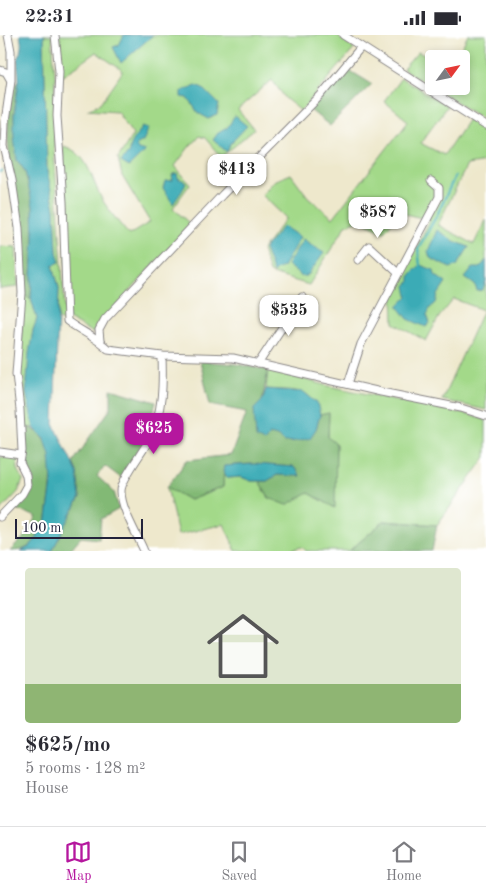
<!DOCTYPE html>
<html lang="en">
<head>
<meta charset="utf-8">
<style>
	body { margin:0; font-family:"Old Standard TT",serif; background:#f2f2f3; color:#2b2b33; height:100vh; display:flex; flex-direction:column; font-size:19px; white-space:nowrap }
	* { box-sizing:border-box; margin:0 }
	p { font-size:16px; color:#7c7c81 }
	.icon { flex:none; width:28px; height:28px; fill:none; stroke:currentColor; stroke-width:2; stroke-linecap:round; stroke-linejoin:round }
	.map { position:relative; height:516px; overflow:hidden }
	.side { display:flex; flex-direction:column; background:#fff; flex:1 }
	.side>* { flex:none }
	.needle { width:32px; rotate:57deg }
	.fabs { position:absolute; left:425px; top:15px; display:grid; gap:10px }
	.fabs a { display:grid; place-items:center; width:45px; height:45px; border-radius:5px; background:#fff; box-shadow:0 2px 8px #0003; font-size:25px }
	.scale { position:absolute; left:15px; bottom:12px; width:128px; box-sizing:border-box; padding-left:5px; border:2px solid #22223b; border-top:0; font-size:14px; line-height:18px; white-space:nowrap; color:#22223b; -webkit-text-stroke:4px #fff; paint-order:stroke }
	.price { position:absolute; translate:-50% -42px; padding:0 11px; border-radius:10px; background:#fff; color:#222; font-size:16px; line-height:32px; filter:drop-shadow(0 1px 2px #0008) }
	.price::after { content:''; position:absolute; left:50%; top:30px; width:15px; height:11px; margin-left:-8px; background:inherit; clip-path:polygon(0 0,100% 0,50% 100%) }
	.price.active { background:#b5179e; color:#fff }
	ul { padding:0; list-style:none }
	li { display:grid; align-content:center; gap:10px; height:265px; padding:0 25px }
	li span { display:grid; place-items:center; height:155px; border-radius:5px; color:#555 }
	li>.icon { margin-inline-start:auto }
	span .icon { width:90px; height:90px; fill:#fffc; stroke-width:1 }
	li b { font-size:21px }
	.status { display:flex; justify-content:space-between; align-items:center; height:35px; padding:0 25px; background:#fff; direction:ltr }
	.status svg { height:14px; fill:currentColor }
	.dock { display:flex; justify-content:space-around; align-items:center; height:70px; border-top:1px solid #e1e1e2; background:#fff; font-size:14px; color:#7c7c81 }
	.dock a { display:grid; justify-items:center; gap:2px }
	.dock .active { color:#b5179e }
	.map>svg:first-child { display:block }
</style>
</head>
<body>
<div class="status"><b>22:31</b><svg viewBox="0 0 49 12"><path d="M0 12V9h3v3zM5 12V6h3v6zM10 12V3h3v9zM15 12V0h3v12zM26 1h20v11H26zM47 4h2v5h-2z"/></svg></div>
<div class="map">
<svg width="486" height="516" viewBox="0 0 486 516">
	<rect width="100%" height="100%" fill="#fff"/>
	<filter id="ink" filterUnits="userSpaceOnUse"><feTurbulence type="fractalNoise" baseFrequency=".02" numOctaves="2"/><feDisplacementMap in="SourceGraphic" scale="10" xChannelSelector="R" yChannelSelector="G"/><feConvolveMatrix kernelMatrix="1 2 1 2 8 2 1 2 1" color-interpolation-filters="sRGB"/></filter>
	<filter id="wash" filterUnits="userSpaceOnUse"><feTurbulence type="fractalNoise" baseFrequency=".0096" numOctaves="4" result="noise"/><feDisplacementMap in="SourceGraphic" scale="20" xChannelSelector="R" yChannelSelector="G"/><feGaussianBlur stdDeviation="1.12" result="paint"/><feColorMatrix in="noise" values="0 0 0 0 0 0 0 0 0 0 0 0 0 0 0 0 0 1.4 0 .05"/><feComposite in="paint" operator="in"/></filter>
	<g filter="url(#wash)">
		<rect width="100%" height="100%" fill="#eee8cc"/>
		<g fill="#a3d989" stroke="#627e62">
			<polygon points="44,0 52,0 55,41 54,115 66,289 58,284 59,253 53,230 59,227 57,217 55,174 47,136"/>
			<path d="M 59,0 L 336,0 L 354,14 L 301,76 L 286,64 L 272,45 L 238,75 L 254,95 L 221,122 L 205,103 L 199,101 L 189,112 L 175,131 L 190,149 L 173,173 L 190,189 L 93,298 L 68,284 L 63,111 C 91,118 91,149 105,169 C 112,180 121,190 129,200 L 150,187 L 122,141 L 118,123 L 133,99 L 117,76 L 87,74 L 101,68 L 123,36 L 96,17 L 62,41 Z"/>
			<polygon points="468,0 486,0 486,85 403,34 418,17 434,25 434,51 461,51 461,24 456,24"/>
			<polygon points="401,43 447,71 420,108 444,120 468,84 486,97 486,127 467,130 438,190 474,209 486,184 486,375 442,365 483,275 454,264 439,282 426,306 394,288 393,257 430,185 401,178 383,197 361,184 346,190 309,250 269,238 262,215 286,183 262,160 274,146 291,139 308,162 333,183 408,86 384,66"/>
			<polygon points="0,211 16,212 18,252 0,254"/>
			<polygon points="24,261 31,263 37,284 33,295 26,358 34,393 24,392 19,342"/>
			<path d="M 268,335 L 329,351 L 469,380 L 486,385 L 486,422 L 437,490 L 384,486 L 349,516 L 306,516 L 302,512 L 286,516 L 236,516 L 224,489 L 178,500 L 167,452 L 190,465 L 223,452 L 223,437 L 229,443 L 241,442 L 251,446 L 259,446 L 269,463 L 309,458 L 334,472 L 336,409 L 328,403 L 329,378 L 320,380 C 313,351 290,356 266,354 Z"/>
			<polygon points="0,422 17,423 18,434 23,445 18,457 0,476"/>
		</g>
		<g fill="#82b975" stroke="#526e58">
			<polygon points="347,34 372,49 330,91 310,75"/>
			<polygon points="19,45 14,80 17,125 25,136 33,171 34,202 31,263 24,261 8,107 8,86 13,52"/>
			<polygon points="200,326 235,329 268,335 262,366 264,406 269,398 277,401 316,394 320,380 329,378 328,402 336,409 335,473 309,458 287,470 269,463 259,446 267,446 277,440 300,441 294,432 250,429 224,431 223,452 190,465 167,452 187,425 231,420 247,377 210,370"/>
			<polygon points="111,354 156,367 147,401 121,443 105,431 97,441 114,457 119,474 101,484 99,504 81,502 69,516 52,516 80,463 77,437 73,427 111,373"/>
			<path d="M 24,392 C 65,397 49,463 46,490 L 37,497 L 38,502 C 29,513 24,516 10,516 L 24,502 L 37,482 L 16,474 L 30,452 Z"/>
			<polygon points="384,486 437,490 432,516 349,516"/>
		</g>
		<g fill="#3aabb6" stroke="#2e6678">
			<polygon points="20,0 44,0 47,136 55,174 57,217 60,227 53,230 59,253 54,389 77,437 80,463 52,516 21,516 29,512 38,502 37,497 46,490 52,448 50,420 45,404 34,393 26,358 29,318 33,295 37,284 31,263 34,202 33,171 25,136 17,125 14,102 14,80 19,45 17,24 22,13"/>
			<polygon points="124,0 153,0 121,28 113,12 119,10"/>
			<polygon points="196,50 203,53 219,69 217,80 209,84 198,78 188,63 182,62 182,56"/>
			<polygon points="235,81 247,91 230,109 227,117 213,105 218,98 227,93"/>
			<path d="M 143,91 L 149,93 L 143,106 L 136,110 L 138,114 L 145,116 L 129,132 L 121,127 L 129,117 C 128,107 138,99 143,91 Z"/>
			<polygon points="177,138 178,143 186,147 182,156 173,169 163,153 165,146 173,145 172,140"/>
			<polygon points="283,191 300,202 283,232 277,234 273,238 264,214"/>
			<polygon points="437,195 454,206 469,212 457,231 450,233 430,223 428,216"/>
			<polygon points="303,204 324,218 308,240 302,242 287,230"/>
			<polygon points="486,225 486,246 483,255 477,256 475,250 465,243 473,233 480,233"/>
			<path d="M 420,230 L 434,235 L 435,240 L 446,248 L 438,260 L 436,268 L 430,273 L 427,280 L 430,288 L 426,292 L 408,284 L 398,271 L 408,261 L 406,251 L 410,246 C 409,237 415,236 420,230 Z"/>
			<polygon points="266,354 304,357 317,368 320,380 316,394 310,403 297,406 285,407 277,401 270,399 264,407 256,403 254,374 262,366"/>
			<polygon points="254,429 294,432 300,441 277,440 267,446 251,446 241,442 228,443 223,437 224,431"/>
		</g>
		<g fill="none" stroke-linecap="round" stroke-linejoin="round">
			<g stroke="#3aabb6" stroke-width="2.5">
				<polyline points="0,137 2,136"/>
				<polyline points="420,230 418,214 438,178 455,141"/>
			</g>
		</g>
	</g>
	<g filter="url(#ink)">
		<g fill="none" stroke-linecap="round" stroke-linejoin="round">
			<defs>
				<g id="minor">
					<path d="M 55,0 L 59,36 L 57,81 L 63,167 L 67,286 C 80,296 96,302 108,314 L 162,321 L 233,323 L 381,357 L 461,373 L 486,381"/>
					<polyline points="343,0 486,91"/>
					<polyline points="0,35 6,37 10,44"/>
					<polyline points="358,225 369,211 398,238"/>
					<polyline points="100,306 99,295 105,284 222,160 321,60 361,12"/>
					<polyline points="258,329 302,262"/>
					<polyline points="348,349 361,309 439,162 439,153 431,146"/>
					<polyline points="0,417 21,420"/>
					<polyline points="0,482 22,459 27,450 26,440 20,428 22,416 20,375 16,339 22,258 19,193 12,145 4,111 5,87 11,45 11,16 8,0"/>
					<path d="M 144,516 C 137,499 121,474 121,456 C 121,444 144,416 150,403 C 163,376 163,349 162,321"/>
				</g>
			</defs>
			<use href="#minor" stroke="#888584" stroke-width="9"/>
			<use href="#minor" stroke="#fff" stroke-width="7"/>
		</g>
	</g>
</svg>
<div class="fabs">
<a><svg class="needle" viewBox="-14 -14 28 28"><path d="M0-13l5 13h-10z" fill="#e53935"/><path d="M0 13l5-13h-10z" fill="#7c7c81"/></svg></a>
</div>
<div class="scale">100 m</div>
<b class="price" style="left:237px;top:161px">$413</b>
<b class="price" style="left:378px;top:204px">$587</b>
<b class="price" style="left:289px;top:302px">$535</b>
<b class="price active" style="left:154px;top:420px">$625</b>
</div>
<section class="side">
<ul>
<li><span style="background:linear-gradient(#dfe7d0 75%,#8fb573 0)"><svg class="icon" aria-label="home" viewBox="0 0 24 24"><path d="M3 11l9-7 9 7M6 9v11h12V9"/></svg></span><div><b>$625/mo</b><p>5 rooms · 128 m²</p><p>House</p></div></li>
</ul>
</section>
<nav class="dock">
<a class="active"><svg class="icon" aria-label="map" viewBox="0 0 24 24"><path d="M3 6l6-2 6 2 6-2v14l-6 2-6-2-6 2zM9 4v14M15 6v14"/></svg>Map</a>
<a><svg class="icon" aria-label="saved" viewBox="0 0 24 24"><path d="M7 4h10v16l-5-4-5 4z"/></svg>Saved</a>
<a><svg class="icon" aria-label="home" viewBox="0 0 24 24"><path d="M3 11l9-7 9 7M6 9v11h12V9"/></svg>Home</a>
</nav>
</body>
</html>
